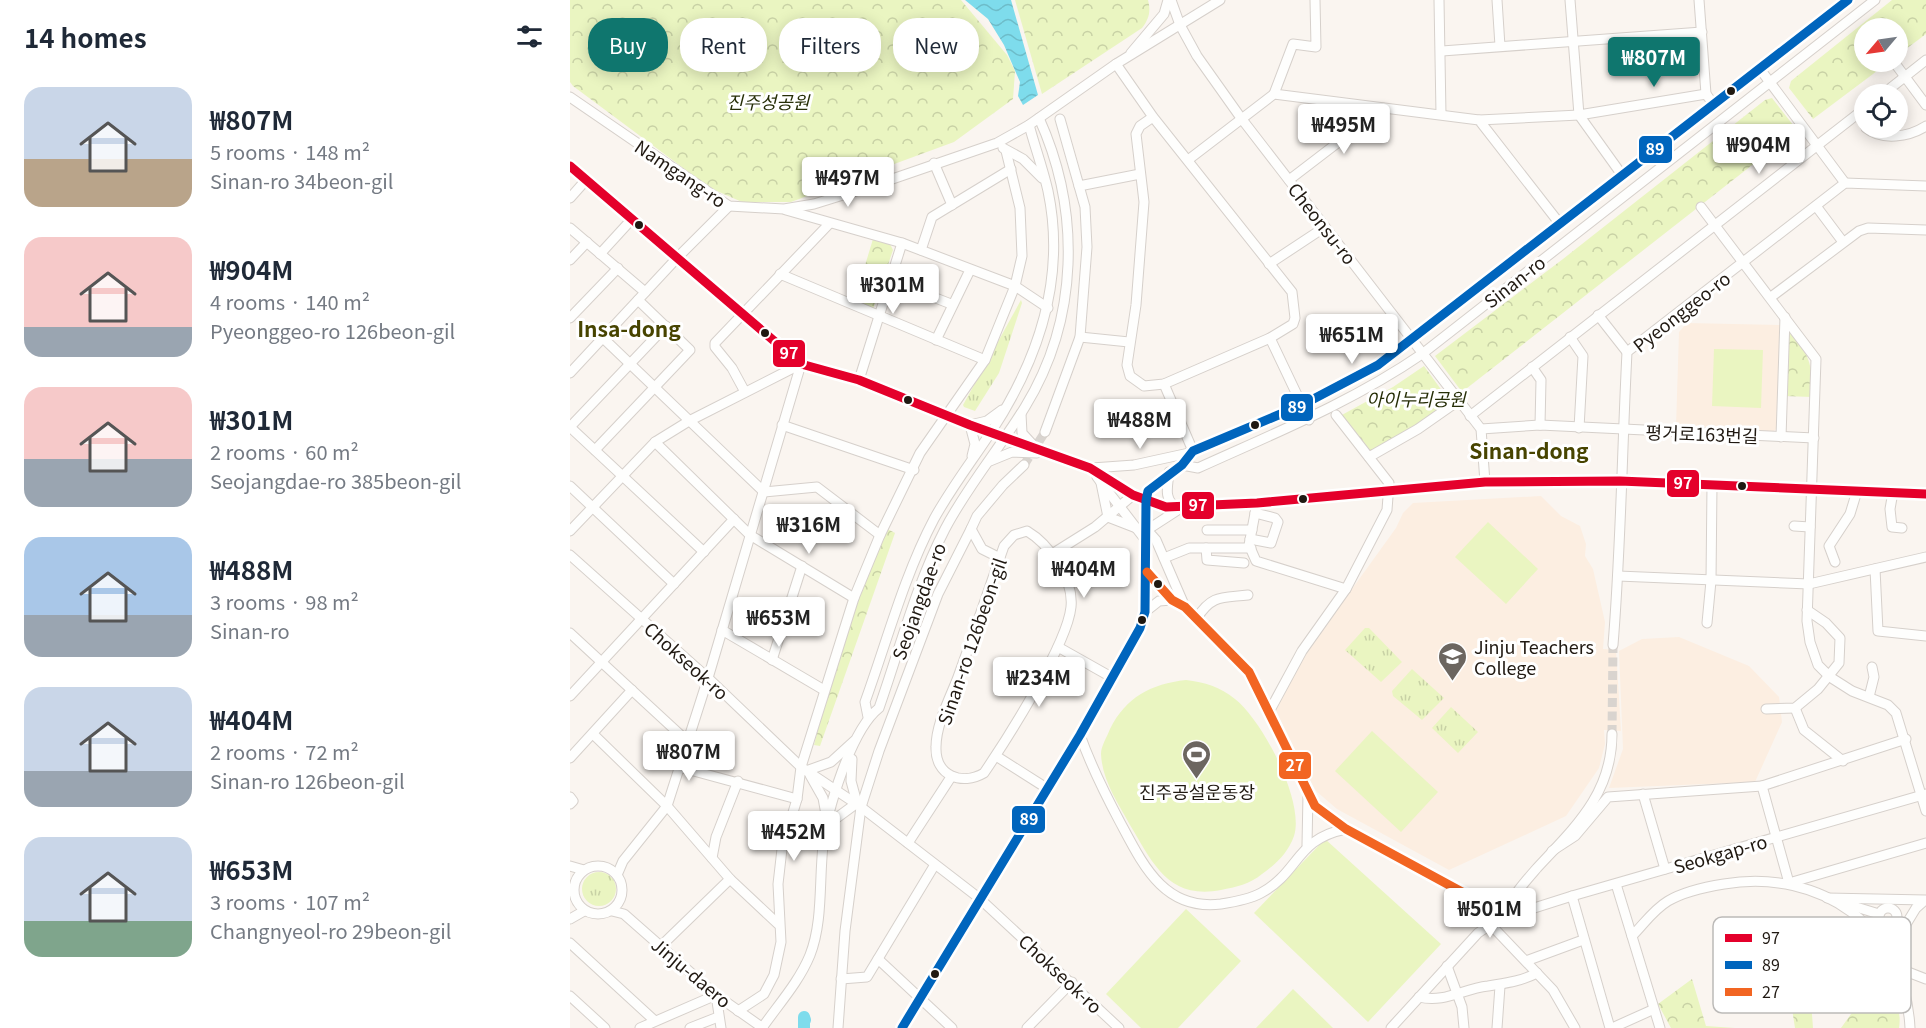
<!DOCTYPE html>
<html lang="en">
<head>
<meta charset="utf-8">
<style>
	body { margin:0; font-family:Georgia,"Noto Sans KR",serif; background:#f2f2f3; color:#1f2937; height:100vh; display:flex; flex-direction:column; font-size:22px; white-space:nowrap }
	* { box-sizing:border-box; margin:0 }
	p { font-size:20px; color:#747a83 }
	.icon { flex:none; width:33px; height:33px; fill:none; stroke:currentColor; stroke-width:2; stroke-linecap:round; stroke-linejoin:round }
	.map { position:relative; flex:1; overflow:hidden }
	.panel { display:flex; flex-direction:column; background:#fff; width:570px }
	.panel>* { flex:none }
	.guide { position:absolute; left:18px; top:18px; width:570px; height:54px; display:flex; gap:12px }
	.needle { width:39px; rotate:241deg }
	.tools { position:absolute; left:1284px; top:18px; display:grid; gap:12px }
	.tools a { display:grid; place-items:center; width:54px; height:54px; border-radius:50%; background:#fff; box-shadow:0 3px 15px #0003; font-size:30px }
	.price { position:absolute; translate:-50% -51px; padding:0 14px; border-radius:6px; background:#fff; color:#222; font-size:20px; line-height:39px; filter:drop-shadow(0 2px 3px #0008) }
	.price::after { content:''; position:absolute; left:50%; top:36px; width:18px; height:14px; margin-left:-9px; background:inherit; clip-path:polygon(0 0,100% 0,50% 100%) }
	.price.selected { background:#0f766e; color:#fff }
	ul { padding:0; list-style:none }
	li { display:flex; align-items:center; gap:18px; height:150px; padding:0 24px }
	li span { display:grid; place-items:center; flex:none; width:168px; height:120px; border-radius:18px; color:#555 }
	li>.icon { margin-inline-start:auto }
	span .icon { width:72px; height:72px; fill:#fffc; stroke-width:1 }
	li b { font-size:26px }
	h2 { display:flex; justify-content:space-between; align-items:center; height:72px; padding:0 24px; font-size:26px }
	.chip { padding:0 21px; border-radius:24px; background:#fff; box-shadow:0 3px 15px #0003; font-size:21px; line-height:54px }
	.chip.selected { background:#0f766e; color:#fff }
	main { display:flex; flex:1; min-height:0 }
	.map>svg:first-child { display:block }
</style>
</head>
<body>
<main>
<section class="panel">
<h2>14 homes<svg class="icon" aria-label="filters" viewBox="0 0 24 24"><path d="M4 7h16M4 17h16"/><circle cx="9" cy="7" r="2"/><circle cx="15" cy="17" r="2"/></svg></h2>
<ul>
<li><span style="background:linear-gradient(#c9d6e8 60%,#b9a48a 0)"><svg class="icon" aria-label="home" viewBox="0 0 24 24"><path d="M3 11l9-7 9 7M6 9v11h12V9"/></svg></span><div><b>₩807M</b><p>5 rooms · 148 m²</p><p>Sinan-ro 34beon-gil</p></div></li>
<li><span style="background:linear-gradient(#f6c9c9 75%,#9aa5b1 0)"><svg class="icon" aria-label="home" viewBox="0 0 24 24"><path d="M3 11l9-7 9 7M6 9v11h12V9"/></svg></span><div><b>₩904M</b><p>4 rooms · 140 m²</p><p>Pyeonggeo-ro 126beon-gil</p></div></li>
<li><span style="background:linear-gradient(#f6c9c9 60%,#9aa5b1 0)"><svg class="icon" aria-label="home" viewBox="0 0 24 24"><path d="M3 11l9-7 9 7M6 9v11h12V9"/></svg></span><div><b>₩301M</b><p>2 rooms · 60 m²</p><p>Seojangdae-ro 385beon-gil</p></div></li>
<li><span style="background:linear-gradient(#a9c7e8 65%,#9aa5b1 0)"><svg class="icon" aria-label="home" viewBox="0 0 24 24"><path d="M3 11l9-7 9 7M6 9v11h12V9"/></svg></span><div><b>₩488M</b><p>3 rooms · 98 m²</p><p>Sinan-ro</p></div></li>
<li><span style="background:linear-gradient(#c9d6e8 70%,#9aa5b1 0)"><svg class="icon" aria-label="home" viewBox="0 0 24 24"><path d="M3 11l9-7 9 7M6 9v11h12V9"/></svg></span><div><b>₩404M</b><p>2 rooms · 72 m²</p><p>Sinan-ro 126beon-gil</p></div></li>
<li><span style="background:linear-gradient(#c9d6e8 70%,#7fa58c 0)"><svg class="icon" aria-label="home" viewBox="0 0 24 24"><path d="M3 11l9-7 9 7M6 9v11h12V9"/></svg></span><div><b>₩653M</b><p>3 rooms · 107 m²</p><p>Changnyeol-ro 29beon-gil</p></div></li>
</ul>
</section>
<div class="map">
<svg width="1356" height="1028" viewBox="0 0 1356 1028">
	<defs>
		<pattern id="grass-tufts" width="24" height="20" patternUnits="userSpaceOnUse" patternTransform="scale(1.5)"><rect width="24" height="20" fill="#eaf5c1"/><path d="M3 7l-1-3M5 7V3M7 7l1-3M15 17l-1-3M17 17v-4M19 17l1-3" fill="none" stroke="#c8d1a5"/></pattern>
		<pattern id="forest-crowns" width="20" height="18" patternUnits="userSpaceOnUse" patternTransform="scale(1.5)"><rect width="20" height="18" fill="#eaf5c1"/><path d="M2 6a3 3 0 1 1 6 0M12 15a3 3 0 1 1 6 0" fill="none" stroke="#c8d1a5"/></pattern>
		<pattern id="water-waves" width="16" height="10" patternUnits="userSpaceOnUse" patternTransform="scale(1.5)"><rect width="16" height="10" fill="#7edcec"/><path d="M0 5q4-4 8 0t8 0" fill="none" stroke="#6dbcc9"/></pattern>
	</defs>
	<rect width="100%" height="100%" fill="#faf5f0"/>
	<g fill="#fceee1">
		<polygon points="1117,323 1211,325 1206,429 1201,434 1109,430 1106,426 1109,332"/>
		<polygon points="971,496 991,516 1010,526 1016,544 1015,556 1023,569 1035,622 1033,649 1046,650 1051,731 1034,730 1035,744 1029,768 996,816 879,870 767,809 746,791 726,756 704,706 733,657 826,528 833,513 843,503"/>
		<polygon points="1109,637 1179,666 1209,697 1212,722 1185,782 1039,788 1053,749 1049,651 1072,639"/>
	</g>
	<g fill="url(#grass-tufts)">
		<polygon points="451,300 452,303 429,373 405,411 394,407 393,405"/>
		<polygon points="795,628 799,628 832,662 811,682 775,650"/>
		<polygon points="842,669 874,698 852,720 823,696 822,691"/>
		<polygon points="881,707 908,732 888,753 862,728"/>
		<circle cx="29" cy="889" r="17"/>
	</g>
	<g fill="url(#forest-crowns)">
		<polygon points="0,0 391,0 437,55 445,71 443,99 384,142 221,202 172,202 140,188 3,86 0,82"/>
		<path d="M 445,0 L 578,0 C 581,11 579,19 572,28 L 472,94 Z"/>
		<polygon points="1322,0 1356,0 1356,34 1328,55 1328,28 1294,28 1294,62 1319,62 1243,119 1219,88 1221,81"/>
		<polygon points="1202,98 1227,130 892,392 865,356 993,259 1195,100"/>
		<polygon points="303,239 320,244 323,250 303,309 283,305"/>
		<path d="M 1217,333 L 1223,333 C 1240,358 1243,366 1242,397 L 1214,396 Z"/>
		<polygon points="854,366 878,399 879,405 798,453 770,416 823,387"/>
		<polygon points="312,526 325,533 250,746 244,745 273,631"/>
		<path d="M 1278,923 C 1298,950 1335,993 1329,1028 L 1271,1028 L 1286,1007 L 1283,981 L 1239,973 L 1243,1028 L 1225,1028 L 1209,924 L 1246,941 Z"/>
		<polygon points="1122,979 1136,1026 1165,1028 1101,1028 1088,1004"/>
	</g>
	<g fill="#eaf5c1">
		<polygon points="1144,349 1193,350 1191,408 1142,406"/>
		<polygon points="918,522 968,569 936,604 885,557"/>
		<path d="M 616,680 C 635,682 650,687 665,699 C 693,721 735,802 724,836 C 718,853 706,864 692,874 C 680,884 666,887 651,890 C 598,900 583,863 560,825 C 548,803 532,780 531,754 C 531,746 537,737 540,729 C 556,697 581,684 616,680 Z"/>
		<polygon points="802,731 868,792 831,832 765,771"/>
		<polygon points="755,839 871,944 798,1022 684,913"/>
		<polygon points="616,909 671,961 608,1028 571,1028 536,994"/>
		<polygon points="723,989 763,1028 686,1028"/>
	</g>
	<polygon fill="url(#water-waves)" points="395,0 441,0 468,95 453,105 448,96 450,82 434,45 418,19"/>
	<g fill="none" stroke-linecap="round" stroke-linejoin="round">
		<polyline stroke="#7edcec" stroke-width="12" points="234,1028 234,1017 235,1020"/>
		<g stroke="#d9d4cf" stroke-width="9" stroke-dasharray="9 4.5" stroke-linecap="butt">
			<polyline points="454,465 475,432"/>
			<polyline points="1042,734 1043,645"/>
		</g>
		<defs>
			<g id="minor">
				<polyline points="601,0 610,25 627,56 671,118 911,429 915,482"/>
				<polyline points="869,0 871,114"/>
				<polyline points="927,0 930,46"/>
				<polyline points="1000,0 1009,115"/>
				<polyline points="1129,0 1136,94"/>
				<polyline points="872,51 1132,32"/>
				<polyline points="561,53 594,14 598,0"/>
				<polyline points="1324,62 1356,105"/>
				<polyline points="546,64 583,117 722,292 725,318 723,324 700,338 594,384 574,386 560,376 557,365 566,305 574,202 566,134 570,126 583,117"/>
				<polyline points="1190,69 1275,183"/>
				<polyline points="704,94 723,44 746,47 745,0"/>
				<polyline points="1313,94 1356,60"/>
				<polyline points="0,97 159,206 214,209 244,204 302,186 427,143 459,125 546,64 650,0"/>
				<polyline points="1009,115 1052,175"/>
				<polyline points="909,120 1009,115 1136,94 1144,105"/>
				<path d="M 1296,128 C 1312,141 1339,137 1356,126"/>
				<polyline points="433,148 453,159 472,178"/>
				<polyline points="618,160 704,94 909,120 990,224"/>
				<polyline points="364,163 382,205"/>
				<polyline points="0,166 231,364 289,380 400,425 520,468 563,495 596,507 687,503 915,482 1050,481 1356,494"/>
				<polyline points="719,180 813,108"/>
				<polyline points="509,186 570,174"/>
				<polyline points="0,198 16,180"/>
				<polyline points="1246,206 1273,242"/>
				<polyline points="1131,207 1246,359 1237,621 1240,642 1248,665 1260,677 1282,691 1318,705 1326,713 1356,811"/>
				<polyline points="216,210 332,243 445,286 478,308"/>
				<polyline points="0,228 75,292"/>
				<polyline points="351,250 362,217 441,169"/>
				<polyline points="30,254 62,219"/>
				<polyline points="0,260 17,242"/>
				<polyline points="699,264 755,227"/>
				<polyline points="210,274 415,360"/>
				<polyline points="322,281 381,304"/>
				<polyline points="1201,297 1289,231 1298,228 1356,230"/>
				<polyline points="1028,315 1057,352"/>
				<polyline points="0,318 48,268"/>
				<polyline points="510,337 559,342"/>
				<polyline points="1000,337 1013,356 1009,428"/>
				<polyline points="33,338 194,492 247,487 310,535"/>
				<polyline points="700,338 739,420"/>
				<polyline points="366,340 400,270"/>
				<polyline points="962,367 971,380 970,425"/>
				<polyline points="0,373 107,258 159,206"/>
				<polyline points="289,380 332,243"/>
				<polyline points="594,384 623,451"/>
				<polyline points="175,392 162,368 145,347 145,343 259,224"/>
				<polyline points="451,414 452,433 464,446"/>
				<polyline points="900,416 1294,109"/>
				<polyline points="212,425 344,470"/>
				<polyline points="0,427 134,552"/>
				<polyline points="0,427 96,326"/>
				<polyline points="911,429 970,425 1244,438"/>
				<polyline points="475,432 510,337 517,247 515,207 490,119"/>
				<polyline points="1211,437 1215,317"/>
				<polyline points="85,442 180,535 284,598"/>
				<polyline points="25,450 120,350 68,300"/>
				<polyline points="402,456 405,444 400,425 417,421 432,410"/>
				<polyline points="799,457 848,429 888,401"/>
				<polyline points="420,461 442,452 467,453"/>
				<path d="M 612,465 L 628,468 C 705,433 782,402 852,354 L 1305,0"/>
				<polyline points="522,468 564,465 619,453"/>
				<path d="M 599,472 C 598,487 593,497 606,508"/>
				<polyline points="527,477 577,542"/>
				<polyline points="531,483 538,517 569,529"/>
				<polyline points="0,486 104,584"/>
				<polyline points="1323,492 1320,509 1322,527 1332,528"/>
				<polyline points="687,503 679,545 686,561 776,589"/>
				<polyline points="611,508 577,530 586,540 615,607"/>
				<polyline points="1224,526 1240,527"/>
				<polyline points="401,529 412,549 430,558"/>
				<polyline points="637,530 682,530"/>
				<polyline points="0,531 85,442 119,421 231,364"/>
				<path d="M 457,531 C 479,544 504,579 501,607 C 497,645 437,739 414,773 C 392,786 365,776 366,747 C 366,724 380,698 388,677 C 404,633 419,589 434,546 L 444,535 Z"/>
				<polyline points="680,539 701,543 708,522 705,518 685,513"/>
				<polyline points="636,548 637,560 674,563"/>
				<polyline points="482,554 525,527 563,495"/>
				<polyline points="0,555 138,678 231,767 291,807 409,898 549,1028"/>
				<polyline points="594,558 619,548 681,548"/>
				<polyline points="1265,562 1259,546 1280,514 1287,491"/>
				<polyline points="1305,569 1308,631 1356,636"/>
				<polyline points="577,572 602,600 615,607 679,672 745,806 776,829 903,898 922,903"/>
				<polyline points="1048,576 1239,584 1356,557"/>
				<polyline points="575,612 589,601 602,600"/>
				<path d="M 627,618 C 642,594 653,598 678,595"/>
				<polyline points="1137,623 1141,581 1142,485"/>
				<polyline points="152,630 254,690"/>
				<polyline points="0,633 117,741"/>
				<path d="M 1043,645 C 1051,547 1052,450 1057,352 L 1275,183 L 1356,186"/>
				<polyline points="488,647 543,678"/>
				<polyline points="202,660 232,566"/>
				<polyline points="0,696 164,519"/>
				<polyline points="1299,697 1304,677 1302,667"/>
				<polyline points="1225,708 1234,730 1273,761"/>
				<polyline points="1196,709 1225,708 1248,689 1269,663 1270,638 1256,623 1237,610"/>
				<polyline points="699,712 732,651 776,589 817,510 819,483 766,415"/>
				<path d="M 298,717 L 295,702 C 317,641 334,576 364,519 C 381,488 402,461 421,432 C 469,359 496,277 478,191 C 473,169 465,147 459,125"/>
				<polyline points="23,734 97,806 160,879 208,924"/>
				<path d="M 510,735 C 521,766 535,794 550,822 C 573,865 594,911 651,904 C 664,902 680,899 691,893 C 730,872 725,839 776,829"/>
				<polyline points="1336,739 1192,786 1219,883 1356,843"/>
				<polyline points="426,756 478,789"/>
				<polyline points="0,758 62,690"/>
				<polyline points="109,767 227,799"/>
				<polyline points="236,771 261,762 284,741"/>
				<polyline points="240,775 253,798 257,820"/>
				<polyline points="1073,794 1095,869"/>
				<polyline points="0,797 3,801 0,804"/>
				<polyline points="257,825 287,803 281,781 282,759"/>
				<polyline points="338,843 381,777"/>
				<polyline points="737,845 738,794"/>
				<polyline points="982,851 1005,836 1038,797 1192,786"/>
				<polyline points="142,858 146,837 168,781"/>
				<circle cx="28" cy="890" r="24"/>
				<polyline points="0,866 14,870"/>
				<polyline points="47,875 53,861 97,806 138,678 231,364"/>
				<polyline points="1046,884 1090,1028"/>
				<polyline points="1002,896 1040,1028"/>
				<polyline points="1257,898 1356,900"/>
				<polyline points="1273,903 1309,914"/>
				<circle cx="1318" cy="917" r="9"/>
				<polyline points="42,911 54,914 146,995 193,1028"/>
				<path d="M 935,913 C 943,895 954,883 967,868 C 1005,827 1042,794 1042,734"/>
				<polyline points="0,919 14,911"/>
				<polyline points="934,920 945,914 1002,896 1356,794"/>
				<polyline points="921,925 983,990 1005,1028"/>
				<polyline points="925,925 915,921 914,909 919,904 942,896"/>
				<path d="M 1062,936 C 1074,924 1083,910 1098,901 C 1115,891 1135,887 1154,884 C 1251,868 1335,927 1340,1028"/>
				<polyline points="0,943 85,1021"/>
				<polyline points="91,946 160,879"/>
				<polyline points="1321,949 1346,908 1354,901"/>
				<polyline points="308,959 382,1028"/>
				<polyline points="956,961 1013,940"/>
				<polyline points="877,966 892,1007 894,1028"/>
				<polyline points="1325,967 1356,979"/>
				<polyline points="271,979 297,977 364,866"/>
				<polyline points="0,996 35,1028"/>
				<path d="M 849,997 C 875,1003 892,989 918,986 C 936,983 949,982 967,973"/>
				<polyline points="168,1011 194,994 204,975 211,942 208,884 212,849 227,799 231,767 284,598 310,535 350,453 415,360 445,286 452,256 450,208 436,151"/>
				<polyline points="70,1028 146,995 151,1028"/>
				<polyline points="120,1028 148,1017"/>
				<path d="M 192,1028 C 208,1005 229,982 240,955 C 253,922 249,881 253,846 C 257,810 281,730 309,708 C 330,648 346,585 375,529 C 398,485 430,448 455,407 C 509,319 511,211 469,118"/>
				<polyline points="268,1028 275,931 291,807 309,751 368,594 401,529 407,516 433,485 454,465"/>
				<polyline points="332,1028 510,735 570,628 575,612 576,501 578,491 612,465 623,451 732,405 808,365 1278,0"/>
				<polyline points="457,1028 502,982"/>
				<polyline points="821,1028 908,933 920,925"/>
				<polyline points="927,1028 930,986"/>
				<polyline points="1042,1028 1082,1010"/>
			</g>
		</defs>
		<use href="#minor" stroke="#d6d0cb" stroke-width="11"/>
		<use href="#minor" stroke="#fefefd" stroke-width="9"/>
		<defs>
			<polyline id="bus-1" points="0,166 231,364 289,380 400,425 520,468 563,495 596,507 687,503 915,482 1050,481 1356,494"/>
			<polyline id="bus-2" points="332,1028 510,735 570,628 575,612 576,501 578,491 612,465 623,451 732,405 808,365 1278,0"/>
			<polyline id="bus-3" points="577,572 602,600 615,607 679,672 745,806 776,829 903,898 922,903"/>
		</defs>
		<use href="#bus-1" stroke="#fff" stroke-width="14"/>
		<use href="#bus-2" stroke="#fff" stroke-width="14"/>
		<use href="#bus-3" stroke="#fff" stroke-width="14"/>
		<use href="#bus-1" stroke="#e4002b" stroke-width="9"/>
		<use href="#bus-2" stroke="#0065bd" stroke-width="9"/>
		<use href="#bus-3" stroke="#f26522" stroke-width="9"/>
	</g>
	<defs>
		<symbol id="university-pin" viewBox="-11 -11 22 30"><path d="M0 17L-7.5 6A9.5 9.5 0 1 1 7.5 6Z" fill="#6c6660" stroke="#fff"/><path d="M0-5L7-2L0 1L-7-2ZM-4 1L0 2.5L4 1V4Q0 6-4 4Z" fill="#fff"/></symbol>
		<symbol id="stadium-pin" viewBox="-11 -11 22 30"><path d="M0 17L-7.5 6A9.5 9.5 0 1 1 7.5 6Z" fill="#6c6660" stroke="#fff"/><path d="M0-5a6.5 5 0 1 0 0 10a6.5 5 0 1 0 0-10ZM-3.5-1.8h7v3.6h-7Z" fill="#fff"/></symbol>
	</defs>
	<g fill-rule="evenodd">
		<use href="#university-pin" x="866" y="640" width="33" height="45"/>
		<use href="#stadium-pin" x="610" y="738" width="33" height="45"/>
	</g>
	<g fill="#201912" stroke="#fff" stroke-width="2">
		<circle cx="1161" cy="91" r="5"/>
		<circle cx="69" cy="225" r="5"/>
		<circle cx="195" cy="333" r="5"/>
		<circle cx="338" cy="400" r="5"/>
		<circle cx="685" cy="425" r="5"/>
		<circle cx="1172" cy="486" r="5"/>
		<circle cx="733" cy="499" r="5"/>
		<circle cx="588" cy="584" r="5"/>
		<circle cx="572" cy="620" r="5"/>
		<circle cx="365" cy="974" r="5"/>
	</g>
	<g text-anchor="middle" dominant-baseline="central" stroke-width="6" stroke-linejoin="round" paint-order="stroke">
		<g font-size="18" font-style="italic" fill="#262e07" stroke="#fff">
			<text x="198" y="101">진주성공원</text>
			<text x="846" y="398">아이누리공원</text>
		</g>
		<g font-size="18" fill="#201912" stroke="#fff">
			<text transform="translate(111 173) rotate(34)">Namgang-ro</text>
			<text transform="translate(753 223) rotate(52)">Cheonsu-ro</text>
			<text transform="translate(944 281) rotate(-38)">Sinan-ro</text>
			<text transform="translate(1111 311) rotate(-38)">Pyeonggeo-ro</text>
			<text transform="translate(1132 433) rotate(2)">평거로163번길</text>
			<text transform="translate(348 601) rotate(-70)">Seojangdae-ro</text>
			<text transform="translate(401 641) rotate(-71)">Sinan-ro 126beon-gil</text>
			<text transform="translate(117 660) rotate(42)">Chokseok-ro</text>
			<text transform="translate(1150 853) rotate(-16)">Seokgap-ro</text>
			<text transform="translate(122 972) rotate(40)">Jinju-daero</text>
			<text transform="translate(491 973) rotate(43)">Chokseok-ro</text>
		</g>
		<g font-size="18" fill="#201912" stroke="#fff" text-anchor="start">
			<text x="904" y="646">Jinju Teachers<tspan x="904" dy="21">College</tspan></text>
			<text x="627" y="791" text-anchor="middle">진주공설운동장</text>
		</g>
		<g font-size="21" font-weight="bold" fill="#474400" stroke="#fff">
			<text x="59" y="328">Insa-dong</text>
			<text x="959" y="450">Sinan-dong</text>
		</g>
	</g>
	<rect x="1143" y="917" width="198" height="96" rx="9" fill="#fff" stroke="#bcbab8" stroke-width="1.5"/>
	<rect x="1155" y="934" width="27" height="8" fill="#e4002b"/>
	<rect x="1155" y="961" width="27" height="8" fill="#0065bd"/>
	<rect x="1155" y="988" width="27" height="8" fill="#f26522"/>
	<g font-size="16" fill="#201912">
		<text x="1192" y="944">97</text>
		<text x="1192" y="971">89</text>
		<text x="1192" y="998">27</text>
	</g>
	<g stroke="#fff" stroke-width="2">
		<rect x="1068" y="135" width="35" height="29" rx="6" fill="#0065bd"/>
		<rect x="202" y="339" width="34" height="29" rx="6" fill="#e4002b"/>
		<rect x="710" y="393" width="34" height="29" rx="6" fill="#0065bd"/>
		<rect x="1096" y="469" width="34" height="29" rx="6" fill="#e4002b"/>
		<rect x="611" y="491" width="34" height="29" rx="6" fill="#e4002b"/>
		<rect x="708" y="751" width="34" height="29" rx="6" fill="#f26522"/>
		<rect x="441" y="805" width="35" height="29" rx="6" fill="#0065bd"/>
	</g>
	<g font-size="16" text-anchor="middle" font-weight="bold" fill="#fff">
		<text x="1085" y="155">89</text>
		<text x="219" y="359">97</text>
		<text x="727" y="413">89</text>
		<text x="1113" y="489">97</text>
		<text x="628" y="511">97</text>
		<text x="725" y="771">27</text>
		<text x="459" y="825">89</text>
	</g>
</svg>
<div class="tools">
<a><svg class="needle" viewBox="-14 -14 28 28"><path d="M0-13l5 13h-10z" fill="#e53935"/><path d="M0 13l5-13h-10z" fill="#747a83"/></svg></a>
<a><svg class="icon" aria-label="locate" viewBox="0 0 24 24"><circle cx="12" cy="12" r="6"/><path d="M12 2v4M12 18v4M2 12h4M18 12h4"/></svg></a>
</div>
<b class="price selected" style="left:1084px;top:88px">₩807M</b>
<b class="price" style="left:774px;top:155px">₩495M</b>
<b class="price" style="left:1189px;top:175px">₩904M</b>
<b class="price" style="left:278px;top:208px">₩497M</b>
<b class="price" style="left:323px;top:315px">₩301M</b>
<b class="price" style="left:782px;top:365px">₩651M</b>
<b class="price" style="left:570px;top:450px">₩488M</b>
<b class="price" style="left:239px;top:555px">₩316M</b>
<b class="price" style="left:514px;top:599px">₩404M</b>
<b class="price" style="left:209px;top:648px">₩653M</b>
<b class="price" style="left:469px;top:708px">₩234M</b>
<b class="price" style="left:119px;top:782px">₩807M</b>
<b class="price" style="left:224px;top:862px">₩452M</b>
<b class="price" style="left:920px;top:939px">₩501M</b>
<div class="guide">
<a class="chip selected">Buy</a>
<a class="chip">Rent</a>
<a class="chip">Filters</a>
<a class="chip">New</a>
</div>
</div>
</main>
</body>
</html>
